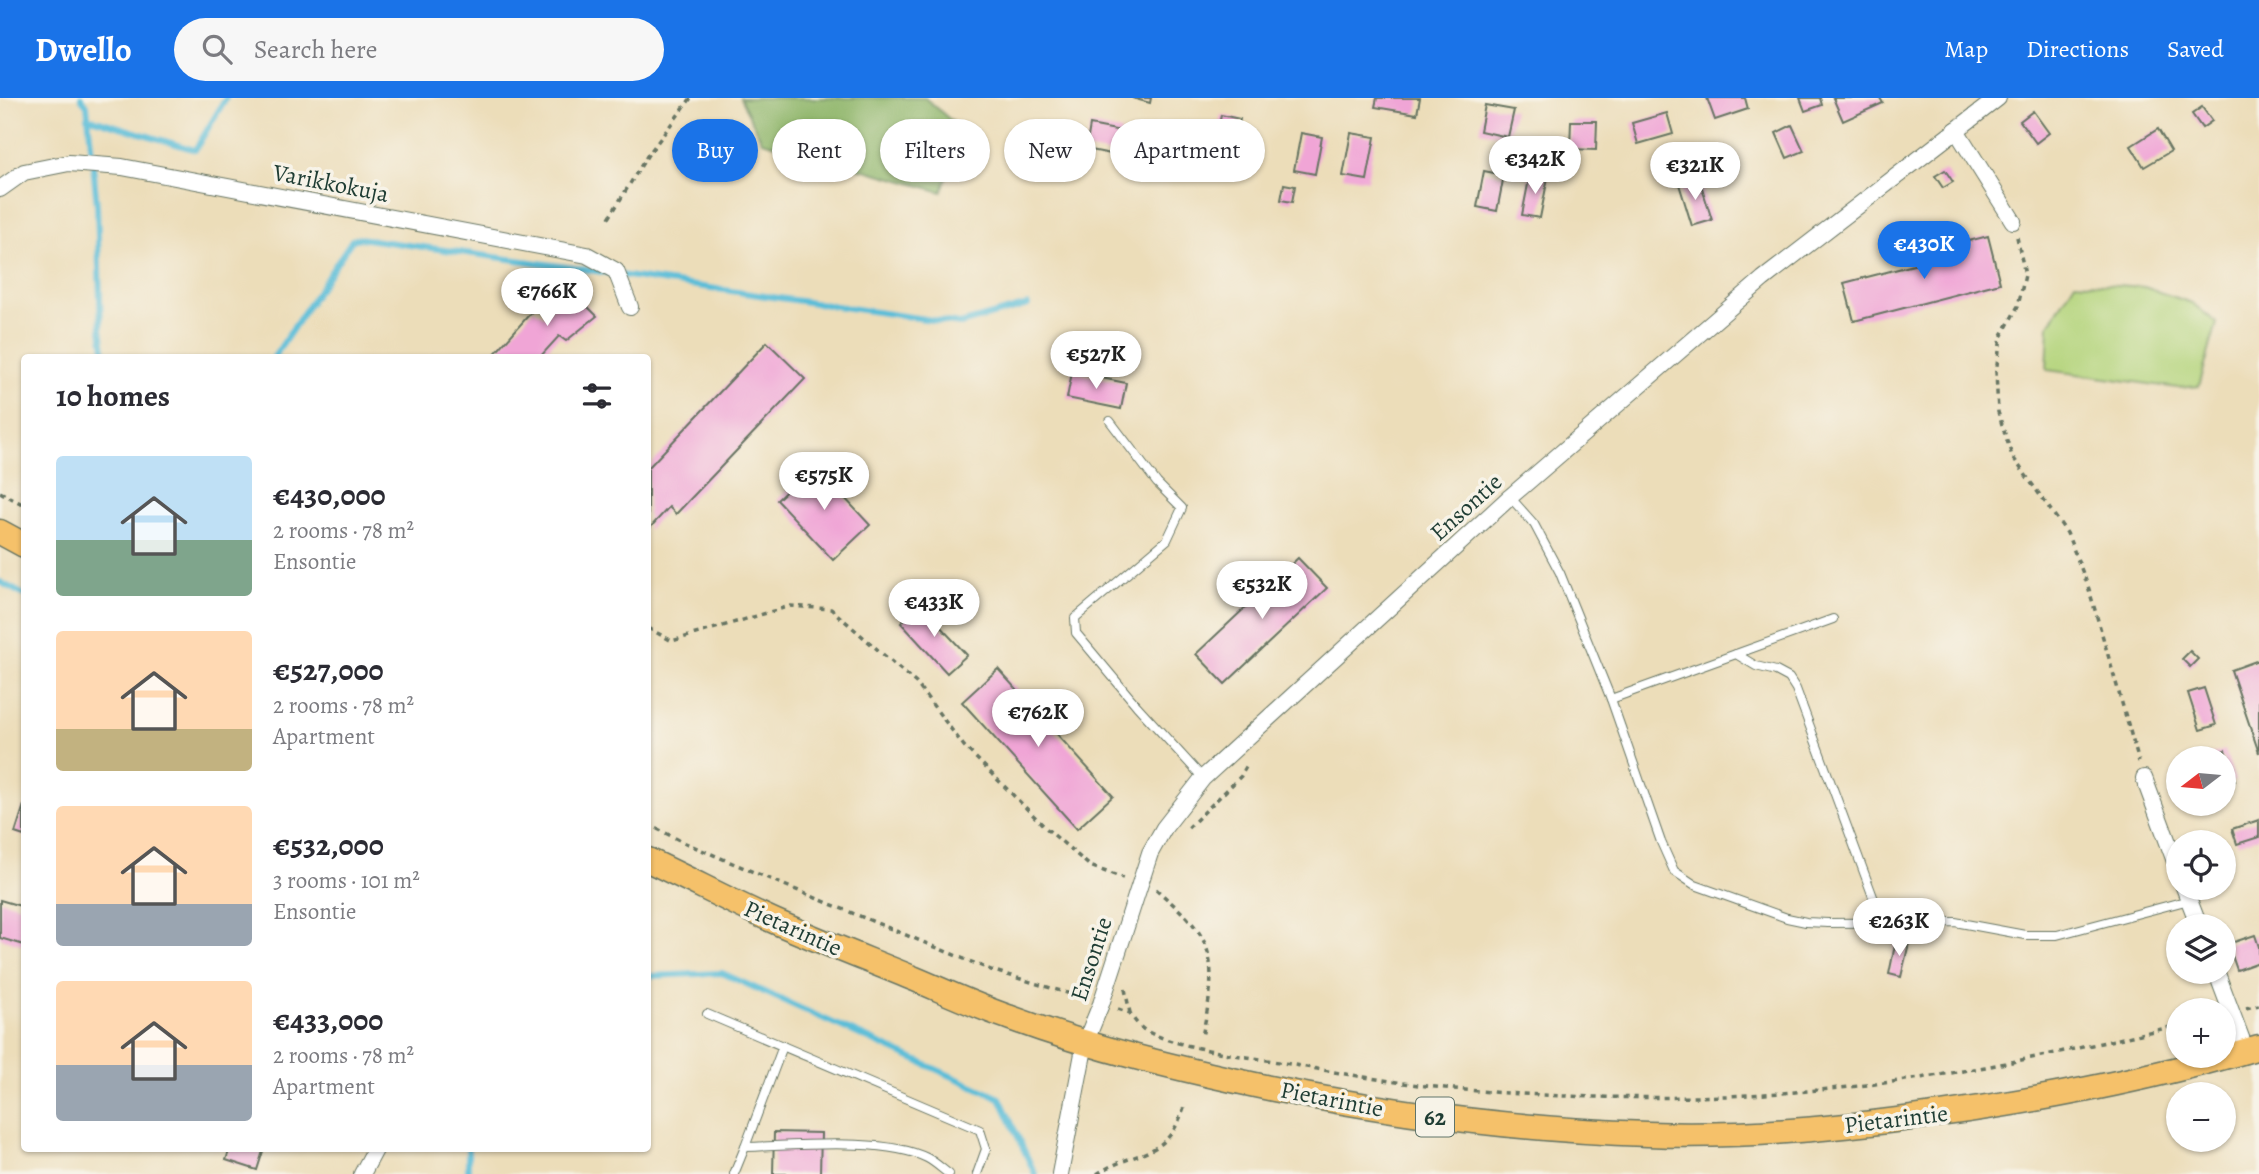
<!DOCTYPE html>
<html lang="en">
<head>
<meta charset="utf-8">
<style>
	body { margin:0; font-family:Alegreya,serif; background:#f7f7f7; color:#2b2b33; height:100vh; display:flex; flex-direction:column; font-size:26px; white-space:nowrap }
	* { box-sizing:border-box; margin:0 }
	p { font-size:23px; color:#7c7c81 }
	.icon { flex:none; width:38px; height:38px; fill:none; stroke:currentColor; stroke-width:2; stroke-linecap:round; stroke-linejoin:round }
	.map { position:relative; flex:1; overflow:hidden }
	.sheet { position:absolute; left:21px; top:256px; width:630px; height:798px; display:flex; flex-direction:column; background:#fff; border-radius:7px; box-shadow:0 2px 5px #0004 }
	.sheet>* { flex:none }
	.top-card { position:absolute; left:672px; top:21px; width:665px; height:63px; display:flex; gap:14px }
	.needle { width:46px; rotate:254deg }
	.buttons { position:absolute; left:2166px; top:648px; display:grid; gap:14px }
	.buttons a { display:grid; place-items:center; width:70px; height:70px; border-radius:50%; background:#fff; box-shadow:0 2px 5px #0004; font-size:35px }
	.price { position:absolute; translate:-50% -60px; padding:0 16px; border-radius:24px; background:#fff; color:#222; font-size:23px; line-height:46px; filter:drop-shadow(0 2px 4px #0008) }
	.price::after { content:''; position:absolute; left:50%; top:42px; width:21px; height:16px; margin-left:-10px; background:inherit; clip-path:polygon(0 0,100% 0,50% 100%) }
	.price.on { background:#1a73e8; color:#fff }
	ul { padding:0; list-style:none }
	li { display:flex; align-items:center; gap:21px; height:175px; padding:0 35px }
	li span { display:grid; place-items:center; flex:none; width:196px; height:140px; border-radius:7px; color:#555 }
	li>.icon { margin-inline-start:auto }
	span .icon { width:84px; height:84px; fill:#fffc; stroke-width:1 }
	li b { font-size:30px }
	h2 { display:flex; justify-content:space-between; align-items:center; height:84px; padding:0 35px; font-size:30px }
	.chip { padding:0 24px; border-radius:32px; background:#fff; box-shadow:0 2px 5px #0004; font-size:24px; line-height:63px }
	.chip.on { background:#1a73e8; color:#fff }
	header { display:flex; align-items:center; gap:42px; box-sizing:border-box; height:98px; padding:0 35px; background:#1a73e8; color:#fff }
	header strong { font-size:33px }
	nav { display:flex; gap:38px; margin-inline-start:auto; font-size:24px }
	.search { width:490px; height:63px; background:#f7f7f7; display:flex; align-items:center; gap:18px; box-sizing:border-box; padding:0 24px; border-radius:38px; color:#7c7c81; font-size:26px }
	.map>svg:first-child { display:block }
</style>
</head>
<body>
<header>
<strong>Dwello</strong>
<div class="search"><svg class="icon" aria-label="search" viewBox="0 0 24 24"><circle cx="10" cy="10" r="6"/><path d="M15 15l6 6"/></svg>Search here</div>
<nav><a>Map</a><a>Directions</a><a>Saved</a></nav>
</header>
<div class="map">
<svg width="2259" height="1076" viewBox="0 0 2259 1076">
	<rect width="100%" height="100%" fill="#f7f3e8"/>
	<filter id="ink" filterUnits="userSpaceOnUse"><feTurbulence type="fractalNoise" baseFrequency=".0143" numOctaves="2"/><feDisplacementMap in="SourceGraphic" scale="14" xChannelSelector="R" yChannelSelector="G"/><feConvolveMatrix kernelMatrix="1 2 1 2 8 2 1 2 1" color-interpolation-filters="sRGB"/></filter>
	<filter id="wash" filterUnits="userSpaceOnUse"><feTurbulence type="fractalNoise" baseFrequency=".00686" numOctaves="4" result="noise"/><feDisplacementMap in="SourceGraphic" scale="28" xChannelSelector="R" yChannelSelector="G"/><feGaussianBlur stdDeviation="1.57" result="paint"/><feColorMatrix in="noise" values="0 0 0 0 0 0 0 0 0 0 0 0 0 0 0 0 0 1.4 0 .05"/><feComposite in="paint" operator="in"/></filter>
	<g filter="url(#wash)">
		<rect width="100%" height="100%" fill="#ecddb9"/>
		<polygon fill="#b4d47b" stroke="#6a8858" stroke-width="2" points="2075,184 2144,189 2192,205 2217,225 2199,288 2178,290 2047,272 2049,227"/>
		<polygon fill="#8fb66b" stroke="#577a50" stroke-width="2" points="740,0 925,0 961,31 942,94 762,43"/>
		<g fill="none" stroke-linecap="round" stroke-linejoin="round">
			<g stroke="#5abdd8" stroke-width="6">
				<polyline points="81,0 87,7 97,108 101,231 105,259"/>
				<polyline points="87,19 195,52 226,0"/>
				<polyline points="620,177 960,226 1028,207"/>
				<polyline points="274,259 352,142 359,140 610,175"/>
				<polyline points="0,484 24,497"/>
				<polyline points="648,878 722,875 1000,1000 1035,1076"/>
				<polyline points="468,1050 468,1076"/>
			</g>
		</g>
		<g id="blocks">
			<g fill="#f0a5d6">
				<polygon points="1132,0 1151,0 1150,5"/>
				<polygon points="1377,0 1420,0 1417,16 1375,9"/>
				<polygon points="1707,0 1745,0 1748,11 1715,22"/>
				<polygon points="1800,0 1820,0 1822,7 1805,13"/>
				<polygon points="1833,0 1880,0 1883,5 1843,23"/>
				<polygon points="1485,7 1514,12 1508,39 1480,33"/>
				<polygon points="2202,9 2212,23 2202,30 2192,16"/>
				<polygon points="2033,13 2049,35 2036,45 2020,23"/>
				<polygon points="1667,15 1673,36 1638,46 1632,25"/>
				<polygon points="1221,17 1240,21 1233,56 1214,53"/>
				<polygon points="1571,23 1597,23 1596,52 1570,51"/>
				<polygon points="1090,27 1121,33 1116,57 1086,51"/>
				<polygon points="1792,27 1804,53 1787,60 1776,35"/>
				<polygon points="2158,31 2171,53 2144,69 2131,48"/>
				<polygon points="1301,35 1322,39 1315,76 1294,72"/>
				<polygon points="1351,35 1375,39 1367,82 1343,78"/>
				<polygon points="1192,36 1202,37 1199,51 1190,50"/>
				<polygon points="1945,72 1953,84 1943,90 1935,78"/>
				<polygon points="1484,73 1504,77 1497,113 1477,109"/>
				<polygon points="1530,76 1548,79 1540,120 1522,117"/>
				<polygon points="1699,80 1712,122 1692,128 1679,86"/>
				<polygon points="1284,86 1295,88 1292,104 1281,102"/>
				<polygon points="1988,138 2000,185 1854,223 1844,185 1964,154 1961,145"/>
				<polygon points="571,192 597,218 566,243 559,238 540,259 492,259 534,211 544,218"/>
				<polygon points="767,244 805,281 676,416 669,409 648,432 648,370"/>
				<polygon points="1072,274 1126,285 1121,311 1067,300"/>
				<polygon points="814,367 870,427 833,462 777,402"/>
				<polygon points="1298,460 1327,490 1225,586 1196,556"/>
				<polygon points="920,507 967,557 947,575 901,525"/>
				<polygon points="2190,553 2198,561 2190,569 2182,561"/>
				<polygon points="2259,562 2259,655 2231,572"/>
				<polygon points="998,571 1113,698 1077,731 962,604"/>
				<polygon points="2204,590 2216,627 2200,632 2188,595"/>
				<polygon points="2225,652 2235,683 2224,686 2224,660 2211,660 2210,657"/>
				<polygon points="24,707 24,738 15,735"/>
				<polygon points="2259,722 2259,739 2237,746 2232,731"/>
				<polygon points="0,802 24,809 24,847 0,840"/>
				<polygon points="2255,837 2259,849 2259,864 2237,872 2228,846"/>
				<polygon points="1896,842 1909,845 1901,879 1889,876"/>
				<polygon points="774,1034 821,1035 820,1076 773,1076"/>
				<polygon points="230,1050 264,1050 257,1072 226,1062"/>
			</g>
		</g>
	</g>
	<g filter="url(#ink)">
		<use href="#blocks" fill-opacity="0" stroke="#677563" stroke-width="2"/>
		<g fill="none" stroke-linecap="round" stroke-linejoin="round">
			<defs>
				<g id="service">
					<polyline points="1110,323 1157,385 1182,410 1167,442 1075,520 1076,535 1137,608 1203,680"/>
					<polyline points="1510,399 1534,426 1560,475 1611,601"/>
					<polyline points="1736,556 1833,521"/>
					<polyline points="1882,823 1796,591 1789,580 1776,573 1756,568 1736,556 1611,601 1661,744 1674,773 1695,787 1787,820 1806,824 1828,825 1955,824 2025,837 2057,837 2189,802"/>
					<polyline points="707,916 980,1032 986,1051 977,1076"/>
					<polyline points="745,1049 783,948"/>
					<path d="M 734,1076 L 745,1049 C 792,1048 887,1039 927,1060 C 935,1064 942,1071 949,1076"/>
				</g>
				<g id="minor">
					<polyline points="1956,32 2013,123"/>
					<polyline points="0,91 24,74 69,65 122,69 587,157 616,173 630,209"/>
					<polyline points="2144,680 2179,774"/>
					<polyline points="2184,789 2199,828"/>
					<polyline points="2216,873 2246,953"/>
					<polyline points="362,1076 376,1050"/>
					<polyline points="1060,1076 1085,945 1101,906 1150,755 1164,730 1203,680 1510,399 1763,181 1998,0"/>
				</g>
				<g id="primary">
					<polyline points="0,434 24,447"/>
					<path d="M 648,762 C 693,783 737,807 783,827 C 827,846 871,863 915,881 C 946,894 976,908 1008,919 C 1094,951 1184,972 1274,991 C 1398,1016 1521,1032 1648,1036 C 1745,1040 1844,1030 1940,1016 C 2047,1001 2155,980 2259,949"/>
				</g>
			</defs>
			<use href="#service" stroke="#677563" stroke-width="10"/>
			<use href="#minor" stroke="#677563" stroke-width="18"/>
			<use href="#primary" stroke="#677563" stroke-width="27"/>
			<g stroke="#677563" stroke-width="3.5" stroke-dasharray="5 5" stroke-linecap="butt">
				<polyline points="609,120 647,58 691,0"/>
				<polyline points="2017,139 2025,177 2018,208 2001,239 1996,274 1998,314 2012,358 2067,435 2088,488 2139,664"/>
				<polyline points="0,394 24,407"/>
				<polyline points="648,530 672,543 790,508 831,511 916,585 964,648 1047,731 1090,768 1123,780"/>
				<polyline points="648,726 683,744 789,789 991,872 1084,900"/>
				<polyline points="1188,730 1241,678 1247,667 1246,664"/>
				<path d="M 1156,791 C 1171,805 1191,820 1201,838 C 1219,868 1208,907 1202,939"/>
				<polyline points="1125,891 1130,915"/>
				<polyline points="2246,910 2259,907"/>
				<path d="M 1118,911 L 1130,915 C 1134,922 1137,926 1143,931 C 1170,948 1240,958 1273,963 C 1333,974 1393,985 1454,991 C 1591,1003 1731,1003 1867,987 C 1972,975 2076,951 2179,927"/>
				<path d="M 1097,1076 C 1138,1050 1168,1063 1185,1006"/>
			</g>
			<use href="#service" stroke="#fff" stroke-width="8"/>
			<use href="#minor" stroke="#fff" stroke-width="16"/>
			<use href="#primary" stroke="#f5c16b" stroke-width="24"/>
		</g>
	</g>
	<g text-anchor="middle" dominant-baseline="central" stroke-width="7" stroke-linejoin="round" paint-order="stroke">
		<rect fill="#f7f3e8" stroke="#60746a" stroke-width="2" x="1416" y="999.5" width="38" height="39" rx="5"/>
		<g font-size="23" font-weight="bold" fill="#1f3d34">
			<text x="1435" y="1019">62</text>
		</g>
		<g font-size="24" fill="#1f3d34" stroke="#f7f3e8">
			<text transform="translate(331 85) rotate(11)">Varikkokuja</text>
			<text transform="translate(1466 409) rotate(-42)">Ensontie</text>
			<text transform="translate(793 830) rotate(24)">Pietarintie</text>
			<text transform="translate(1091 861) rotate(-72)">Ensontie</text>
			<text transform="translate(1332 1001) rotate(11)">Pietarintie</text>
			<text transform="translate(1896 1021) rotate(-7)">Pietarintie</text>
		</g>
	</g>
</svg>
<div class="buttons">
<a><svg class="needle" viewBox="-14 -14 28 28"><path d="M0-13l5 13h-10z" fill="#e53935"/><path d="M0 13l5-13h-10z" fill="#7c7c81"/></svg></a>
<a><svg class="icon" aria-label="locate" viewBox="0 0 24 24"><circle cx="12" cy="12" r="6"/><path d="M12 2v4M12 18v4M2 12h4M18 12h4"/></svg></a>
<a><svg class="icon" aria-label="layers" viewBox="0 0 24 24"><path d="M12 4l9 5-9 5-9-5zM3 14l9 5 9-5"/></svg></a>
<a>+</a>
<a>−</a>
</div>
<b class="price" style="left:1535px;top:98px">€342K</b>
<b class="price" style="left:1695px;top:104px">€321K</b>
<b class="price on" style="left:1924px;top:183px">€430K</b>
<b class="price" style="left:547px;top:230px">€766K</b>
<b class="price" style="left:1096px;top:293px">€527K</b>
<b class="price" style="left:824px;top:414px">€575K</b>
<b class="price" style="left:1262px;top:523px">€532K</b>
<b class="price" style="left:934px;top:541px">€433K</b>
<b class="price" style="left:1038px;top:651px">€762K</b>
<b class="price" style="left:1899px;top:860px">€263K</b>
<div class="top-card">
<a class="chip on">Buy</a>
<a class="chip">Rent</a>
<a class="chip">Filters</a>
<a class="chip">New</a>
<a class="chip">Apartment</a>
</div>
<section class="sheet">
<h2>10 homes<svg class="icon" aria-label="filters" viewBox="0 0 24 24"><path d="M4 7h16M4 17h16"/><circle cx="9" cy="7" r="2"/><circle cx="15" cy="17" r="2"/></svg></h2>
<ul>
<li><span style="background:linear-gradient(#bfe0f5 60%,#7fa58c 0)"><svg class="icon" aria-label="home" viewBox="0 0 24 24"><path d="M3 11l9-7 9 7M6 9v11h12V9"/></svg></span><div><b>€430,000</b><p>2 rooms · 78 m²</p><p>Ensontie</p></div></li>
<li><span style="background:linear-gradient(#ffd9b3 70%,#c2b280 0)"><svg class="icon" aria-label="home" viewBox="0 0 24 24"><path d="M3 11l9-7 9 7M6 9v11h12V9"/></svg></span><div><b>€527,000</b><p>2 rooms · 78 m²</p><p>Apartment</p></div></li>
<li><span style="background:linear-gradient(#ffd9b3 70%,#9aa5b1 0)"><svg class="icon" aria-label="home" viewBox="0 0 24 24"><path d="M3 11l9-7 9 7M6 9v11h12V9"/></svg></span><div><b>€532,000</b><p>3 rooms · 101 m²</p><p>Ensontie</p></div></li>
<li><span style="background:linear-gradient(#ffd9b3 60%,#9aa5b1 0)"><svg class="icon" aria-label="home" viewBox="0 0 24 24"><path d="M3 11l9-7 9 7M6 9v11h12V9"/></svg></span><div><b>€433,000</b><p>2 rooms · 78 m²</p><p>Apartment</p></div></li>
</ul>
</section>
</div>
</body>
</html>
